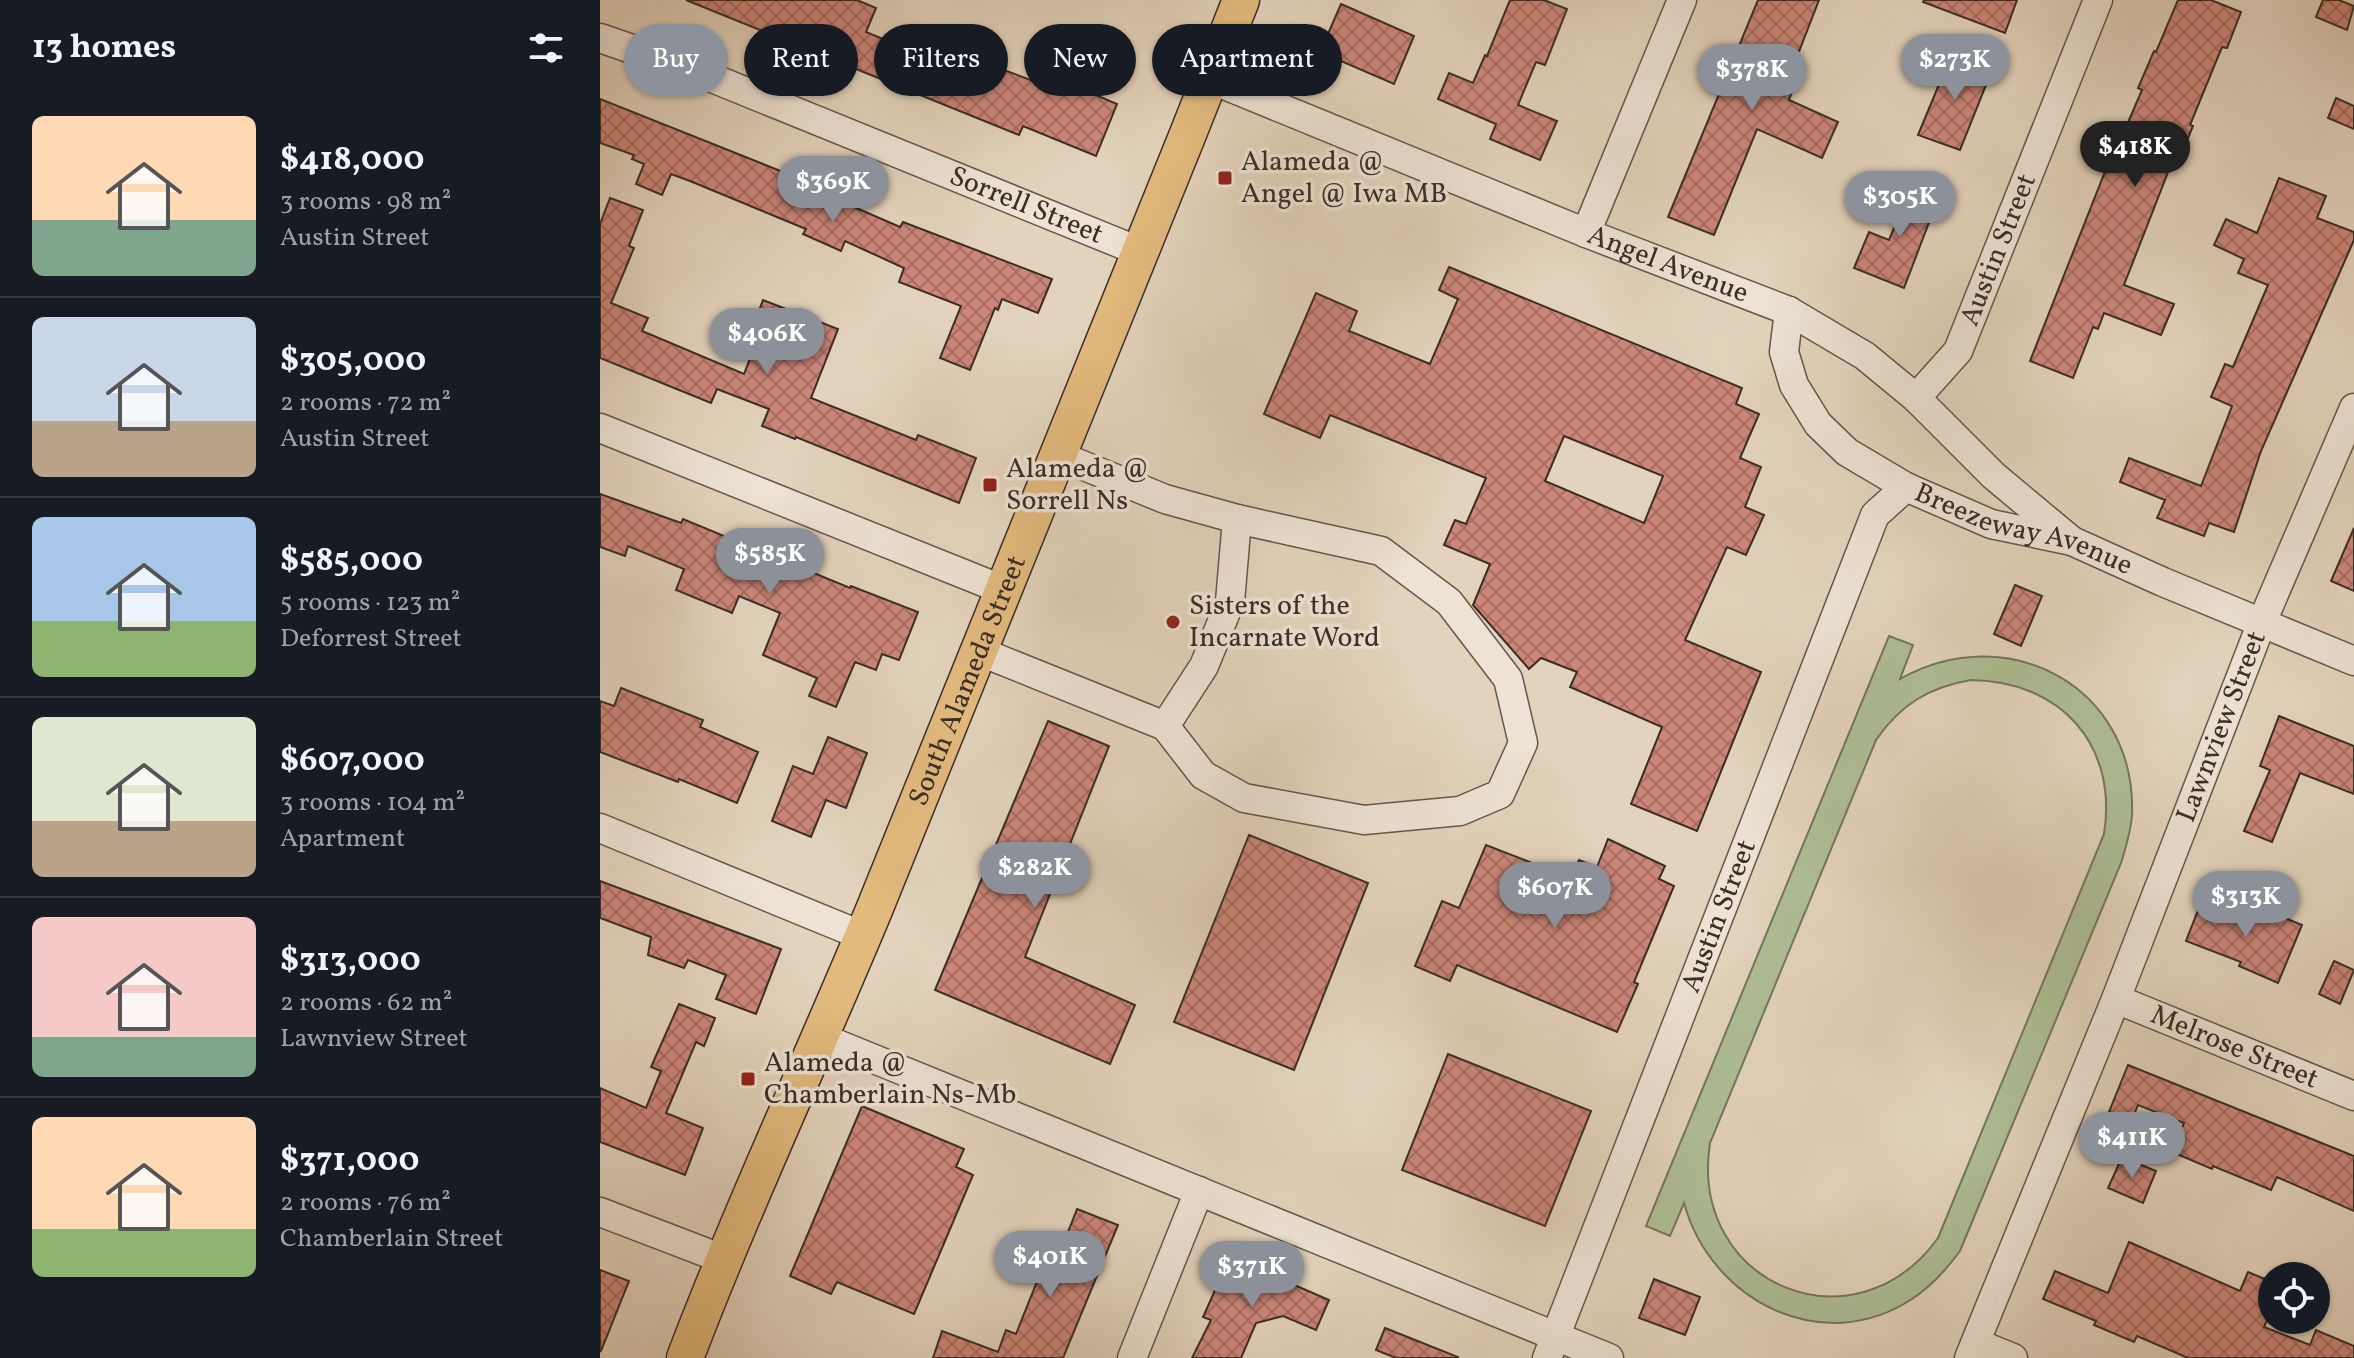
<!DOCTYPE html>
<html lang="en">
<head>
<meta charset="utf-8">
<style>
	body { margin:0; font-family:Vollkorn,serif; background:#242831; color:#f1f3f6; height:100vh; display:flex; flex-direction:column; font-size:30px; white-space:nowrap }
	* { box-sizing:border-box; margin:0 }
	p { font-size:26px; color:#9ea1a6 }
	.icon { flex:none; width:44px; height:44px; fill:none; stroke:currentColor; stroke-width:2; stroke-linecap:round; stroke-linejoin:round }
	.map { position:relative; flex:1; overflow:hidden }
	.sheet { display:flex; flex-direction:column; background:#171b24; width:600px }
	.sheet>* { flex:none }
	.top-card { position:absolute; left:24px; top:24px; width:760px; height:72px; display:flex; gap:16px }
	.controls { position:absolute; left:1658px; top:1262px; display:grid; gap:16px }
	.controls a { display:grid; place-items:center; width:72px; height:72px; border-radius:50%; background:#171b24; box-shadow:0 2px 6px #0004; font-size:40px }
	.price { position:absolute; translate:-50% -68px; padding:0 18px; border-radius:28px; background:#8c9099; color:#fff; font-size:26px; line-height:52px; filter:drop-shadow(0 2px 4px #0008) }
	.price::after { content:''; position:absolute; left:50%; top:48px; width:24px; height:18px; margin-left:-12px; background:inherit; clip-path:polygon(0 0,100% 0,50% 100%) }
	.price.on { background:#222; color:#fff }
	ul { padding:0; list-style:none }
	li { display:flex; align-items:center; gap:24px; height:200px; padding:0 32px }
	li+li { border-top:2px solid #363941 }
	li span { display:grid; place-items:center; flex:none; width:224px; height:160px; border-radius:12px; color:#555 }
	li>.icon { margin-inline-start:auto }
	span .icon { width:96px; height:96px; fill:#fffc; stroke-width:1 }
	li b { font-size:34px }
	h2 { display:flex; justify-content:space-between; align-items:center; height:96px; padding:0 32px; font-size:34px }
	.tag { padding:0 28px; border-radius:36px; background:#171b24; box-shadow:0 2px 6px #0004; font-size:28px; line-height:72px }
	.tag.on { background:#8c9099; color:#fff }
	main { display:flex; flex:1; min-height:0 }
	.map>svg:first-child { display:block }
</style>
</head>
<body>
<main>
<section class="sheet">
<h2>13 homes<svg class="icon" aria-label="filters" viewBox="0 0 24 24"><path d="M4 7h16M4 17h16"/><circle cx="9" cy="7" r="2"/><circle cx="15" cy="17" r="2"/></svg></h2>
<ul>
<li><span style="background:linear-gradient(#ffd9b3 65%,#7fa58c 0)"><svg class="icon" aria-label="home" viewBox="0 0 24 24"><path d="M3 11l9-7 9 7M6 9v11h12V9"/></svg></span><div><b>$418,000</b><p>3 rooms · 98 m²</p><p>Austin Street</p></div></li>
<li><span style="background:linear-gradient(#c9d6e8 65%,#b9a48a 0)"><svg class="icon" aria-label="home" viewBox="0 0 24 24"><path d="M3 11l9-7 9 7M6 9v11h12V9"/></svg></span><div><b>$305,000</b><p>2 rooms · 72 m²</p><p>Austin Street</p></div></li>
<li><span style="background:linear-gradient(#a9c7e8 65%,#8fb573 0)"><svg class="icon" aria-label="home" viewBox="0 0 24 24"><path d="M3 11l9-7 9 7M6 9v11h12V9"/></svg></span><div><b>$585,000</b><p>5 rooms · 123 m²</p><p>Deforrest Street</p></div></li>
<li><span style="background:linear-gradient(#dfe7d0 65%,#b9a48a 0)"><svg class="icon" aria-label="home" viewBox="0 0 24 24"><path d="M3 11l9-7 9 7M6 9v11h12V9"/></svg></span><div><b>$607,000</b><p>3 rooms · 104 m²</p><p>Apartment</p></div></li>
<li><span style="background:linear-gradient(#f6c9c9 75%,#7fa58c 0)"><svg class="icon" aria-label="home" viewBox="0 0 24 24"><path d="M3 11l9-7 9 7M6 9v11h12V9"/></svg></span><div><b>$313,000</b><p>2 rooms · 62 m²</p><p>Lawnview Street</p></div></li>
<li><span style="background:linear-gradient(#ffd9b3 70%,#8fb573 0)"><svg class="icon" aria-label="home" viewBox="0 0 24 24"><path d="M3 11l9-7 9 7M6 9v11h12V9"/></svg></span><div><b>$371,000</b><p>2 rooms · 76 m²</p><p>Chamberlain Street</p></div></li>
</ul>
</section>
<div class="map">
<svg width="1754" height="1358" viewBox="0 0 1754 1358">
	<defs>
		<pattern id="building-cross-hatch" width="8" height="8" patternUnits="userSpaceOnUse" patternTransform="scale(2)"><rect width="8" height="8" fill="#cd8679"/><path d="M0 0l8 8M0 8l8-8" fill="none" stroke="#a76e63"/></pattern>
	</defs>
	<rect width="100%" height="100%" fill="#e3d3bc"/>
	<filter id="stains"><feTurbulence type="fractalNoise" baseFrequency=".0025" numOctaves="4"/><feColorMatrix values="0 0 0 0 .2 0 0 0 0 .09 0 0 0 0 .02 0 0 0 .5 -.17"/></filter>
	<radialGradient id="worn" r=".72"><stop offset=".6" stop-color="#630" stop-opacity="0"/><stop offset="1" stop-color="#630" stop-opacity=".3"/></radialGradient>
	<path fill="#aebe95" stroke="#74765e" stroke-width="2" fill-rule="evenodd" d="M 1289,636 L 1313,645 L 1300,679 C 1408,618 1537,687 1532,815 C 1531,831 1526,847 1521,863 L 1360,1251 C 1346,1270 1332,1286 1312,1299 C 1222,1358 1111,1301 1084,1203 L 1070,1236 L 1046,1226 ZM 1371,680 C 1461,681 1518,745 1504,834 L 1338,1238 C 1254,1354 1088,1284 1110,1143 L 1276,740 C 1300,705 1329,687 1371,680 Z"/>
	<g fill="url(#building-cross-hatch)" stroke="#3a2d28" stroke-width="2" fill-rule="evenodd">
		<polygon points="86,0 257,0 276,8 266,32 362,72 368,56 464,93 468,83 517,104 496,156 423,126 419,135"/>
		<polygon points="910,0 944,0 967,9 945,65 936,62 918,105 957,121 940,160 890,139 896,124 838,99 849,73 873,83 885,55 887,56"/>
		<polygon points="1158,0 1219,0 1188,80 1195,83 1189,100 1238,122 1222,158 1157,129 1114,235 1068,217"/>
		<polygon points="1324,0 1417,0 1405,33 1323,2"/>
		<polygon points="1578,0 1611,0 1641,12 1627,48 1622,47 1590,125 1593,126 1577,164 1572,162 1524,285 1574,304 1561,335 1504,313 1498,329 1493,327 1473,378 1430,361 1512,154 1514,155 1542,90 1538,88 1554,51 1556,52"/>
		<polygon points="1723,0 1739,0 1754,6 1747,30 1716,17"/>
		<polygon points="741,4 814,36 794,84 720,52"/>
		<polygon points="1352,53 1392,70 1360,150 1318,135"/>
		<polygon points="1736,98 1754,106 1754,129 1728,118"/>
		<polygon points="0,99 203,180 201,184 300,227 303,222 452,279 438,313 402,299 398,310 395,308 370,370 340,358 361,306 299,282 304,268 245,241 241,251 203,234 206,229 90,181 71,174 62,195 36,184 44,164 32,159 34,155 0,143"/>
		<polygon points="1679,178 1726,196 1717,218 1754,232 1754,240 1661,451 1634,532 1609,523 1604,536 1557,518 1565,500 1520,482 1529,458 1601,486 1632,406 1611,397 1625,364 1633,367 1668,285 1638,273 1644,259 1614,245 1626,219 1657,233"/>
		<polygon points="1314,180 1341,191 1304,288 1254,268 1269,232 1289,240"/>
		<polygon points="10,198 43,210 29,246 34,248 11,303 48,318 42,331 144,374 161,330 153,327 163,300 238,329 211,398 316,440 318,435 376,458 359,503 196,437 195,439 162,426 169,409 117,389 111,403 0,358 0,224"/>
		<path d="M 849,267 L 1142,388 L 1136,404 L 1159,414 L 1140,458 L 1161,467 L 1145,507 L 1164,515 L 1146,555 L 1127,547 L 1085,640 L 1161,672 L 1097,831 L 1031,804 L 1062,727 L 970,687 L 977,672 L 941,658 L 929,669 L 873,605 L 890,564 L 844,545 L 855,520 L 866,524 L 886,478 L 730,415 L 720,438 L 664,414 L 716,293 L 757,311 L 749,331 L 830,364 L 858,299 L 839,290 ZM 964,436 L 1063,476 L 1044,523 L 945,481 Z"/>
		<polygon points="0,494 81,523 83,519 250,588 251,586 318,612 299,660 282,654 276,670 255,662 236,707 209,696 217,678 163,655 180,613 139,596 132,613 76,590 84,569 28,546 25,556 0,547"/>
		<polygon points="1754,528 1754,591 1731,581"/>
		<polygon points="1415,585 1442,596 1421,646 1394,634"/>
		<polygon points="21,688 103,720 100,727 158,752 137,803 79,779 78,782 0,752 0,701 14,706"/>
		<polygon points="1679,716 1754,746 1754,794 1700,773 1672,842 1644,831 1670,770 1660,766"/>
		<polygon points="448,721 509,746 425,957 535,1005 510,1064 335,990"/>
		<polygon points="228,737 267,753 246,808 226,800 211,837 172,821 193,766 213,774"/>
		<polygon points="649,835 768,883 694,1070 574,1022"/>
		<polygon points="1008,839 1065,866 1059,879 1074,886 1034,982 1038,984 1017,1032 857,965 850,981 815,966 842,901 859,908 886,845 971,878 979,860 997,867"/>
		<polygon points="0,881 181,949 156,1014 116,999 126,975 88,960 84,968 48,955 51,937 0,918"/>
		<polygon points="1602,900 1657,922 1663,909 1702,925 1678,983 1639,966 1641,962 1586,941"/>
		<polygon points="1734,961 1754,970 1740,1004 1719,994"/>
		<polygon points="79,1004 115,1018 104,1046 96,1042 66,1113 103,1128 85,1175 0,1142 0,1088 46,1108 61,1071 51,1067"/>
		<polygon points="848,1054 991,1111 945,1226 802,1170"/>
		<polygon points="1528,1065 1754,1156 1754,1211 1677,1177 1671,1190 1613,1166 1612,1169 1572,1152 1584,1123 1538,1105 1532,1120 1509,1112"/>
		<polygon points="262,1106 364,1149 356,1167 373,1175 314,1314 237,1282 231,1294 190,1276"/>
		<polygon points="1522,1157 1556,1171 1543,1203 1508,1188"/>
		<polygon points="477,1209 518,1225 463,1358 333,1358 342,1331 398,1352 406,1330 416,1334 442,1269 452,1273"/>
		<polygon points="1529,1242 1640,1291 1648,1272 1672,1282 1672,1309 1664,1327 1710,1345 1716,1330 1754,1346 1754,1358 1588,1358 1537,1336 1534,1342 1494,1325 1496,1321 1443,1299 1455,1271 1508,1293"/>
		<polygon points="630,1257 729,1300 716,1330 683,1316 656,1323 641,1358 592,1358 611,1320 603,1317"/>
		<polygon points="0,1270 29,1281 1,1351 0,1350"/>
		<polygon points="1054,1279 1100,1297 1085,1335 1039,1318"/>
		<polygon points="785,1328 858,1357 857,1358 796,1358 776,1350"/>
	</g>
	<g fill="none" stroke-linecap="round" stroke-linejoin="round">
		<defs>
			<g id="minor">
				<path id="s1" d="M 0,38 L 90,69 L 541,252"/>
				<path id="s2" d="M 610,79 L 986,233 L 1189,311 L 1265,356 L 1316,398 L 1394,476 L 1472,541"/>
				<polyline points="986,233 1082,0"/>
				<path id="s3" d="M 1189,311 L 1184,352 L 1194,385 L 1218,424 L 1247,452 L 1306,487 L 1391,524 L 1472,541 L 1563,582 L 1754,661"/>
				<path id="s4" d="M 1316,398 L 1358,351 L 1498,0"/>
				<polyline points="0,428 406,591"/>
				<polyline points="381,652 565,726 603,775 644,798 764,820 860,811 900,794 923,743 908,679 849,602 781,551 637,519 565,499 460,456"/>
				<polyline points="565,726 604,666 630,602 637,519"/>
				<polyline points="0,828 263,936"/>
				<path id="s5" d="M 1516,999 L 1754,1096"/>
				<polyline points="220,1037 1009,1358"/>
				<polyline points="0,1212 123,1259"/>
				<polyline points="1376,1343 1413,1358"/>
				<polyline points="532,1358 599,1191"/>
				<path id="s6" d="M 947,1358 L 1275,515 L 1306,487"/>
				<path id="s7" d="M 1369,1358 L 1516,999 L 1662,622 L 1754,408"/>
			</g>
			<g id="major">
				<path id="s8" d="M 85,1358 C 143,1206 212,1059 274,910 C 399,607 521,304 641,0"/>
			</g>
		</defs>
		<use href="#minor" stroke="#64564d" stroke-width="31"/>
		<use href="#major" stroke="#3a2d28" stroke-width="39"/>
		<use href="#minor" stroke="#ede2d3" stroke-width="28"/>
		<use href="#major" stroke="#e2ba7e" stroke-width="36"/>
	</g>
	<g fill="#8f2418" stroke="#ede2d3" stroke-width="3">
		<rect x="617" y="170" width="16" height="16" rx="4"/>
		<rect x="382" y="477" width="16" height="16" rx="4"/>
		<circle cx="573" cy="622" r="8"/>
		<rect x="140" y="1071" width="16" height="16" rx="4"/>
	</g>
	<g text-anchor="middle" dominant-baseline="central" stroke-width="7" stroke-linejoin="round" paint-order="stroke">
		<g font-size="28" fill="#3a2d28" stroke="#ede2d3" text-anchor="start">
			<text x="641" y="162">Alameda @<tspan x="641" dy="32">Angel @ Iwa MB</tspan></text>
			<text x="406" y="469">Alameda @<tspan x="406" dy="32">Sorrell Ns</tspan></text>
			<text x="589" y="606">Sisters of the<tspan x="589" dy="32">Incarnate Word</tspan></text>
			<text x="164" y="1063">Alameda @<tspan x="164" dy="32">Chamberlain Ns-Mb</tspan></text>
		</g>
		<g font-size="28" fill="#3a2d28" stroke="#ede2d3">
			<text stroke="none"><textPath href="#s1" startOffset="458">Sorrell Street</textPath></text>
			<text stroke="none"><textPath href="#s4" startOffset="172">Austin Street</textPath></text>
			<text stroke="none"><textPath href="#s2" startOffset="494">Angel Avenue</textPath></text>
			<text stroke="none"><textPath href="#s3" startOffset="356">Breezeway Avenue</textPath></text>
			<text stroke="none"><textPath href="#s8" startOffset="734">South Alameda Street</textPath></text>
			<text stroke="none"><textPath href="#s7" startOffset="680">Lawnview Street</textPath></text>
			<text stroke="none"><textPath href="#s6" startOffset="474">Austin Street</textPath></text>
			<text stroke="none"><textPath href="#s5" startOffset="128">Melrose Street</textPath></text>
		</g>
	</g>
	<rect width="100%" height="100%" filter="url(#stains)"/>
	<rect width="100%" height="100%" fill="url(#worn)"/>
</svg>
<div class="controls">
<a><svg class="icon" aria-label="locate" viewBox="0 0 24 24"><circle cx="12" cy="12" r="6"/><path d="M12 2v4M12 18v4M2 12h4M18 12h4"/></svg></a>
</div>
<b class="price" style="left:1355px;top:102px">$273K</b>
<b class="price" style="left:1152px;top:112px">$378K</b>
<b class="price on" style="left:1535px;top:189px">$418K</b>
<b class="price" style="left:233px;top:224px">$369K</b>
<b class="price" style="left:1300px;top:239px">$305K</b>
<b class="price" style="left:167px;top:376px">$406K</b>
<b class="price" style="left:170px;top:596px">$585K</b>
<b class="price" style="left:435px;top:910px">$282K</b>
<b class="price" style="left:955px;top:930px">$607K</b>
<b class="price" style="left:1646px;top:939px">$313K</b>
<b class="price" style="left:1532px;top:1180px">$411K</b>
<b class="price" style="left:450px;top:1299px">$401K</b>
<b class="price" style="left:652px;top:1309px">$371K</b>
<div class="top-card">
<a class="tag on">Buy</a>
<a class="tag">Rent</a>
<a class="tag">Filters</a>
<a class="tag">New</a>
<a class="tag">Apartment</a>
</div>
</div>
</main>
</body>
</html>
